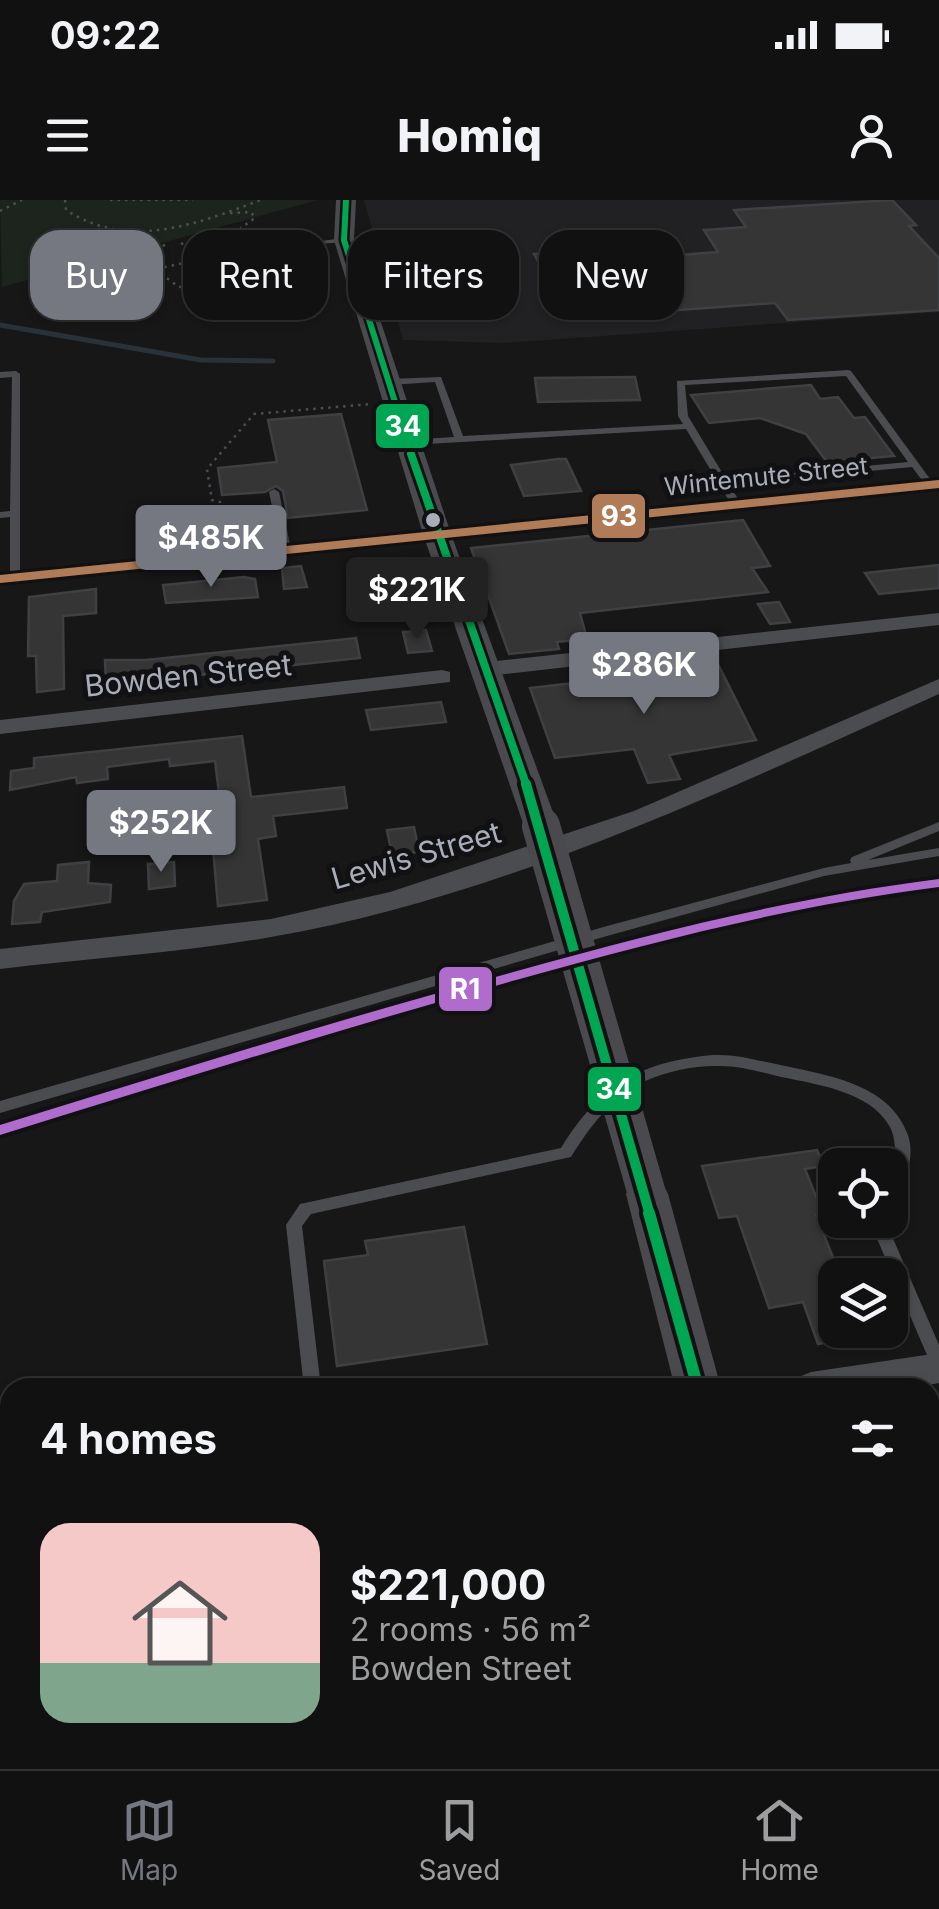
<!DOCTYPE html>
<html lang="en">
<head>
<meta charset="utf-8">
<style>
	body { margin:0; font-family:Inter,sans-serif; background:#1a1a1a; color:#f1f3f6; height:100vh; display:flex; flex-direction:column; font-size:38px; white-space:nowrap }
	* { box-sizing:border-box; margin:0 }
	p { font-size:32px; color:#9c9d9f }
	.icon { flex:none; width:55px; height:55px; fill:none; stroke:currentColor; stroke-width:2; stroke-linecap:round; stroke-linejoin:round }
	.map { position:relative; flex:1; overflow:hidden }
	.drawer { position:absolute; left:0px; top:1178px; width:940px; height:392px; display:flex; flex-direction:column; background:#111; border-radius:30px 30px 0 0; box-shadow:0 2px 8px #0004,0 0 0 2px #303131 }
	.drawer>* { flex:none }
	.banner { position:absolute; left:30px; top:30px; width:880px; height:90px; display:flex; gap:20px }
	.controls { position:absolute; left:818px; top:948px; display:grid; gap:20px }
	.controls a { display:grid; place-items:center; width:90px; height:90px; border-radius:20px; background:#111; box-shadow:0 2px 8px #0004,0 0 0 2px #303131; font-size:50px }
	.price { position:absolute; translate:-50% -85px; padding:0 22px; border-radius:10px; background:#757880; color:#fff; font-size:32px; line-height:65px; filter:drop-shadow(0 2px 5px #0008) }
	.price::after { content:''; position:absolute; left:50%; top:60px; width:30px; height:22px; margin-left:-15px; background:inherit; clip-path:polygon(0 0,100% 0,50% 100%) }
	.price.current { background:#222; color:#fff }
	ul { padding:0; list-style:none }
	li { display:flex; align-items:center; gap:30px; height:250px; padding:0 40px }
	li+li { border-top:2px solid #303131 }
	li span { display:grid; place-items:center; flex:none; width:280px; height:200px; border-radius:30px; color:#555 }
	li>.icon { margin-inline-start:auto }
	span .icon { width:120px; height:120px; fill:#fffc; stroke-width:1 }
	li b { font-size:42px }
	h2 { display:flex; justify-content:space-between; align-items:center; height:120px; padding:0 40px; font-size:42px }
	.tag { padding:0 35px; border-radius:30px; background:#111; box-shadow:0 2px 8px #0004,0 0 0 2px #303131; font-size:35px; line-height:90px }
	.tag.current { background:#757880; color:#fff }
	.status { display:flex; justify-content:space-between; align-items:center; height:70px; padding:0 50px; background:#111; direction:ltr }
	.status svg { height:28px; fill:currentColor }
	header { display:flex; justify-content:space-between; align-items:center; height:130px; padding:0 40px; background:#111; font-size:45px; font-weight:800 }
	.menu { display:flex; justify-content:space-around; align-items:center; height:140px; border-top:2px solid #303131; background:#111; font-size:28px; color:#9c9d9f }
	.menu a { display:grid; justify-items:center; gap:5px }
	.menu .current { color:#757880 }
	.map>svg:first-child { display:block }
</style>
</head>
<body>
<div class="status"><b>09:22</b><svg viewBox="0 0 49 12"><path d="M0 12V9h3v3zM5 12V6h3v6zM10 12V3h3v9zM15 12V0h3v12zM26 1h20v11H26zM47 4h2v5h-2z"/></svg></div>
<header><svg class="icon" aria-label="menu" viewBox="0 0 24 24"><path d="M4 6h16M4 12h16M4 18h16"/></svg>Homiq<svg class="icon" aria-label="person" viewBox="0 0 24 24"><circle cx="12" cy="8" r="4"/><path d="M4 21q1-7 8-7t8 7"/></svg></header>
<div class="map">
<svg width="939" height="1569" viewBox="0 0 939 1569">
	<rect width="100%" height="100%" fill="#171717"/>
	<g fill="#212123">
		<polygon points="364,0 939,0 939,112 504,143 403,140"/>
		<polygon points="939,1394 939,1569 814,1569 812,1560 930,1560 930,1395"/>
		<polygon points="101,1560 769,1560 772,1569 46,1569"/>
	</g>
	<polygon fill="#1d241e" points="0,0 318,0 2,87"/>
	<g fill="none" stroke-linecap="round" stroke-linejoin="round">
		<polyline stroke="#2a3239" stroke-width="5" points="0,125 201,160 273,161"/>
	</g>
	<g fill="#353536" stroke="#3f4043" stroke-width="2.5">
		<polygon points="892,0 916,25 909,26 939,58 939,110 788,120 775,103 570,118 534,54 580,50 586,62 718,52 704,30 746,27 734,10"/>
		<polygon points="289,62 297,62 308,106 261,109 249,65"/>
		<polygon points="476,90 483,109 413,114 409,96"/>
		<polygon points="635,177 640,200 538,202 535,178"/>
		<polygon points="811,185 820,199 838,197 854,218 865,217 894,256 827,262 806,234 760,218 709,223 691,195"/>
		<polygon points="341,214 367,310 288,318 283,291 276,286 265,292 222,295 218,268 277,262 268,220"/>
		<polygon points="558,259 566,259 581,291 524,296 511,265"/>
		<polygon points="743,320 770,366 752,368 768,392 580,413 587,439 557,442 559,449 509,454 471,348"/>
		<polygon points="407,358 415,379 368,380 365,362"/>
		<polygon points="939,365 939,388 879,394 865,373"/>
		<polygon points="301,366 307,387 284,389 282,368"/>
		<polygon points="244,377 255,379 258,397 166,403 163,385"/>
		<polygon points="96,389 96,413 63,416 64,489 37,492 36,456 28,456 29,397"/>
		<polygon points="779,402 790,422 770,424 758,404"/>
		<polygon points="426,430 432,451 408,453 403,432"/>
		<polygon points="356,438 360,458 106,485 105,460 146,460"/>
		<polygon points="719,466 756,540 669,555 680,579 648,583 634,549 555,558 530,488"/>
		<polygon points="441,502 446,522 371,530 366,510"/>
		<polygon points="242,536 251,597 344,587 347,608 273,616 276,636 258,639 267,700 218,706 209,602 220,601 215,561 170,566 169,559 107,567 108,579 77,583 76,577 10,590 11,571 34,568 34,558"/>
		<polygon points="414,627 419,652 392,655 387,630"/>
		<polygon points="89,662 88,683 111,685 110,702 42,712 40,722 12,724 14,701 24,684 57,681 58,665"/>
		<polygon points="174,662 175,686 149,689 148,664"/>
		<polygon points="817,950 824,966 805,969 823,1014 816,1015 840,1075 835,1075 835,1141 818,1144 803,1102 769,1108 737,1016 719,1018 702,966"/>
		<polygon points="464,1027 487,1144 337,1166 324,1061 368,1055 365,1041"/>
	</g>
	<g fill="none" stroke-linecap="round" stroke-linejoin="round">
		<g stroke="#4d4e52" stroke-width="2.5" stroke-dasharray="2.5 5" stroke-linecap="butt">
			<path d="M 65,0 L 66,10 C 130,51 196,24 261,0"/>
			<polyline points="110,0 193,0"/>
			<polyline points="0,11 22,0"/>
			<polyline points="230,13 251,12 255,18 241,28 248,64 329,57"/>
			<polyline points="181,43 200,57"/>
			<polyline points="165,45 133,54 179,87 208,84 202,61"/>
			<polygon points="199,57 206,57 208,59 199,61"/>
			<polyline points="206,57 252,47"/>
			<polyline points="157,69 196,60"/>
			<polyline points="208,84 232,81"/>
			<polyline points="223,310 220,302 212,300 207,269 254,214 371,204"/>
		</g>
		<g fill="#4b4c50" fill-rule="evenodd">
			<polygon points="344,38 347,38 347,42 318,44 314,42"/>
			<path d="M 848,170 L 851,171 L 933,283 L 933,287 L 927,287 L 912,267 L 729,284 L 741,304 L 736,307 L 731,304 L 686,229 L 409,245 L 406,244 L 406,240 L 454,237 L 435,182 L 390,185 L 386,182 L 390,179 L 441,177 L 463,236 L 683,224 L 678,216 L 677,181 ZM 846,176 L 908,262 L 726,279 L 688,216 L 685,185 Z"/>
			<polygon points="16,171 20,174 20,377 15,380 10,377 10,317 0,318 0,312 10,311 12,177 0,178 0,172"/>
			<polygon points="274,289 279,292 291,349 286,352 281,349 269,292"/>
			<polygon points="939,622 939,631 868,660 939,648 939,656 824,676 607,736 0,913 0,901 607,726 824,668 851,663 850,660 852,657"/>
			<path d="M 714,855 C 736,854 755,860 776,864 C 824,875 889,882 908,935 C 912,947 911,961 907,973 L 890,978 L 890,966 L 895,965 C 895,952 896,939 890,927 C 869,889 811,884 773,875 C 756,871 739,866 720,866 C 696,865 668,871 645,881 C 613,895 589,928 571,957 L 311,1014 L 302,1026 L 321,1188 L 304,1188 L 286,1025 L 300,1004 L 561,948 C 600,885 641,861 714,855 Z"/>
			<polygon points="869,1020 885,1020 939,1145 939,1172 933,1169"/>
			<polygon points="10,1549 10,1560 20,1560 17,1566 0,1569 0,1551"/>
			<rect x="170" y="1560" width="20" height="9"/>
		</g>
		<g fill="#4b4c50" fill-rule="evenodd">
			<polygon points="939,278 939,290 0,385 0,373"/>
			<polygon points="939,413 939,425 488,476 477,469 488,462"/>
			<polygon points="442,470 450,472 450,482 0,534 0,520"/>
			<path d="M 939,479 L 939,494 C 728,589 500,698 271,737 C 182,753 90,758 0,769 L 0,749 L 271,719 L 390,692 L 634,611 Z"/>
			<polygon points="939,1153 939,1183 912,1188 794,1188 799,1177 811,1172"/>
			<polygon points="10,1290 10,1324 0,1326 0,1292"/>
		</g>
		<g fill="#4a4a4e" fill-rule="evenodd">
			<polygon points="336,0 356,0 354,40 364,71 451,334 558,626 553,634 529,634 524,626 423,334 334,40"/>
			<polygon points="647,977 662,982 668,994 721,1188 675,1188 626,994 632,982"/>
			<polygon points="770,1560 826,1560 828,1569 772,1569"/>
		</g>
		<polyline stroke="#4a4a4e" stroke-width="38" points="541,626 647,994"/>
		<defs>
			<polyline id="bus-1-far3" points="346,0 344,40 412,256"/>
			<polyline id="bus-1-far2" points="411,254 527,587"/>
			<polyline id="bus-1-far1" points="526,584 650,1015"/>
			<polyline id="bus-1" points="649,1013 698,1188"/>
			<polyline id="bus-2" points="0,379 939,284"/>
		</defs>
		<use href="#bus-1-far3" stroke="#111113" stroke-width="11"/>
		<use href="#bus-1-far2" stroke="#111113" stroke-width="14"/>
		<use href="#bus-1-far1" stroke="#111113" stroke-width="18"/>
		<use href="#bus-1" stroke="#111113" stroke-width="20"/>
		<use href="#bus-2" stroke="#111113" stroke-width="14"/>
		<use href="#bus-1-far3" stroke="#00a651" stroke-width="6"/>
		<use href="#bus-1-far2" stroke="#00a651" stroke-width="8"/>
		<use href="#bus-1-far1" stroke="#00a651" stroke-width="10"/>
		<use href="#bus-1" stroke="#00a651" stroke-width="12"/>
		<use href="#bus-2" stroke="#b07c57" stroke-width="8"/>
		<defs>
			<path id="rail-1" d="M 939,679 L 939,687 C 795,705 656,741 516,780 C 343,828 172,882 0,935 L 0,925 C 172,872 343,818 517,771 C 656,732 796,697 939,679 Z"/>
		</defs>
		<use href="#rail-1" stroke="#111113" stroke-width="8"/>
		<use href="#rail-1" fill="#b06ccc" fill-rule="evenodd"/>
	</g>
	<circle fill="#a8adb8" stroke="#111113" stroke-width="4" cx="433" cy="320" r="9"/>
	<g text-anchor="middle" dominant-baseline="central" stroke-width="10" stroke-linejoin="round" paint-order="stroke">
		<g font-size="25" fill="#a8adb8" stroke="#111113">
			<text transform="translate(766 276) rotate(-6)">Wintemute Street</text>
		</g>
		<g font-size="30" fill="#a8adb8" stroke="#111113">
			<text transform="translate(188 475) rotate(-6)">Bowden Street</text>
			<text transform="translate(416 655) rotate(-16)">Lewis Street</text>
		</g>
	</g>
	<g stroke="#111113" stroke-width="4">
		<rect x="374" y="202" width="57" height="48" rx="10" fill="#00a651"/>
		<rect x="590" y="292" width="57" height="48" rx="10" fill="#b07c57"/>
		<rect x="437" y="765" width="57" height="48" rx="10" fill="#b06ccc"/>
		<rect x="586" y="865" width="57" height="48" rx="10" fill="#00a651"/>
	</g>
	<g font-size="28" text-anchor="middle" font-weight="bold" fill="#fff">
		<text x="403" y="236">34</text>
		<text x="619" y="326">93</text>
		<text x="465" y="799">R1</text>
		<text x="614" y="899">34</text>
	</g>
</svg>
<div class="controls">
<a><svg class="icon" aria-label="locate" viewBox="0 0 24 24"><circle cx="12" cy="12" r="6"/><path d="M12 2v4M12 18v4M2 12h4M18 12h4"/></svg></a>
<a><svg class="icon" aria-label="layers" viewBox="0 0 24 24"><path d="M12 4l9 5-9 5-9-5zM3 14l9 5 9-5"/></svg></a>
</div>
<b class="price" style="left:211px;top:390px">$485K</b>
<b class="price current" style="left:417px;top:442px">$221K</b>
<b class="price" style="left:644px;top:517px">$286K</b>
<b class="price" style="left:161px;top:675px">$252K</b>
<div class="banner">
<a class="tag current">Buy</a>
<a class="tag">Rent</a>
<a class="tag">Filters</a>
<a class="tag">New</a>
</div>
<section class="drawer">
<h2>4 homes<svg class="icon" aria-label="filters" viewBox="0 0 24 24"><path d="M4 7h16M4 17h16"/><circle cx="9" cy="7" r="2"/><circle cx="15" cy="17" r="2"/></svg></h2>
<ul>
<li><span style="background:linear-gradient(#f6c9c9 70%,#7fa58c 0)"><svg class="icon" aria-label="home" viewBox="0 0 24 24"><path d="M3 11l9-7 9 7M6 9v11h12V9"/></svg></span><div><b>$221,000</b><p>2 rooms · 56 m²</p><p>Bowden Street</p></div></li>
</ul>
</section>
</div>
<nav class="menu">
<a class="current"><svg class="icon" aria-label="map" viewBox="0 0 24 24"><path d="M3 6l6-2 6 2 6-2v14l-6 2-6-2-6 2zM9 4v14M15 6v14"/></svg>Map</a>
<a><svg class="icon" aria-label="saved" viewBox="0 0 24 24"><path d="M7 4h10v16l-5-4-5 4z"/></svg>Saved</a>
<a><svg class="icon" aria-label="home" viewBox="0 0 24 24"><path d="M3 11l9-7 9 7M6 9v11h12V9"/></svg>Home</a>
</nav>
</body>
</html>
